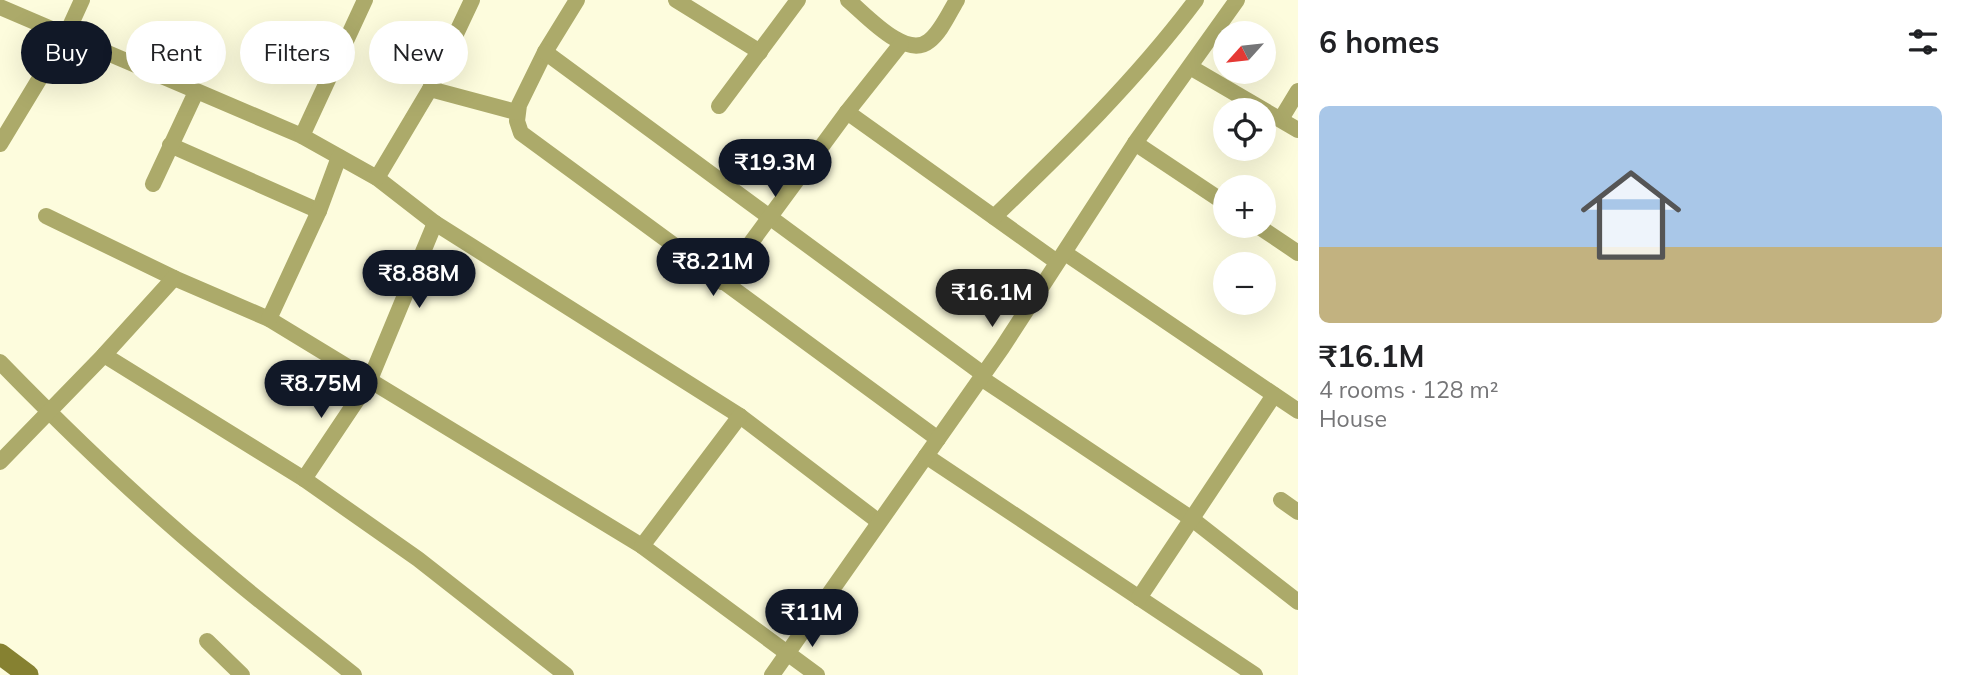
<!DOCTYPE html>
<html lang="en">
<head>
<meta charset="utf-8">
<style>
	body { margin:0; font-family:Mulish,sans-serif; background:#f6f6f6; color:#202124; height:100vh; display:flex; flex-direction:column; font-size:26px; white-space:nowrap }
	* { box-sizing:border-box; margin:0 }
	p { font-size:23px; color:#757577 }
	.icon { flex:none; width:38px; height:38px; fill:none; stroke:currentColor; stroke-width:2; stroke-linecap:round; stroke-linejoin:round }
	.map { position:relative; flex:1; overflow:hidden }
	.drawer { display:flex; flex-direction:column; background:#fff; width:665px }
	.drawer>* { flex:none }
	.hud { position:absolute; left:21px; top:21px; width:665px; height:63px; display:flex; gap:14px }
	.needle { width:46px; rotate:243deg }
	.fabs { position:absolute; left:1213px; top:21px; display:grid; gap:14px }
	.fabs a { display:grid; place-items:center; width:63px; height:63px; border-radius:50%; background:#fff; box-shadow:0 7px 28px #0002; font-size:35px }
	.price { position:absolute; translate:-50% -60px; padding:0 16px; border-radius:24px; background:#111827; color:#fff; font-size:23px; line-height:46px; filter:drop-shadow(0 2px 4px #0008) }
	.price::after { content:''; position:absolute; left:50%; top:42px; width:21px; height:16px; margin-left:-10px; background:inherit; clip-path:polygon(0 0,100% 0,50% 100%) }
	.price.current { background:#222; color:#fff }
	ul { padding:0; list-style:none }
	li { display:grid; align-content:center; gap:14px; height:371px; padding:0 21px }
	li span { display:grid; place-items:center; height:217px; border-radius:10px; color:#555 }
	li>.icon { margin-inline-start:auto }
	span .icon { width:126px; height:126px; fill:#fffc; stroke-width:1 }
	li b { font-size:30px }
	h2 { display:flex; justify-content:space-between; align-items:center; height:84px; padding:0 21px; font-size:30px }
	.pill { padding:0 24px; border-radius:32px; background:#fff; box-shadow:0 7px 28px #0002; font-size:24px; line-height:63px }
	.pill.current { background:#111827; color:#fff }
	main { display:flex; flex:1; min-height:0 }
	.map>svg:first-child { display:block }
</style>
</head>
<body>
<main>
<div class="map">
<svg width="1298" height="675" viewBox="0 0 1298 675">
	<rect width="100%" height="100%" fill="#fdfcdd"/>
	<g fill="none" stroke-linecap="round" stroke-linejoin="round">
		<g stroke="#acaa6a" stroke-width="16">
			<polyline points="577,0 545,52 519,105 517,121 521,133 938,439"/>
			<polyline points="676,0 760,52"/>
			<path d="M 848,0 C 866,15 906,60 929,41 C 941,32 949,13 957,0"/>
			<polyline points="0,7 302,136 377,178 435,223 740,416 879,522"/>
			<polyline points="545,52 983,374"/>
			<polyline points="1190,67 1298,130"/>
			<polyline points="430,89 516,112"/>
			<polyline points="719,106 798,0"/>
			<polyline points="847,112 1057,262"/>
			<polyline points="1281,119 1298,91"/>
			<polyline points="302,136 365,0"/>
			<polyline points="1135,143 1225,203"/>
			<polyline points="0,144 66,35 82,0"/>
			<polyline points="170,145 319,211"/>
			<polyline points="377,178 430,89 472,0"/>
			<polyline points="153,184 196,92"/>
			<polyline points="46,216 174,278 269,319 642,546 740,416"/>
			<path d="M 994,217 C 1066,148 1136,80 1196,0"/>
			<polyline points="1258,226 1298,253"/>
			<polyline points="1065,253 1298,411"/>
			<polyline points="722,282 847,112 901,44"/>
			<polyline points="269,319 319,211 339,157"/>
			<polyline points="104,355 304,479 418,559 566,675"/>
			<path d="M 0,362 C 69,433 141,502 217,565 C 261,603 308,638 354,675"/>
			<polyline points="981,378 1192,519 1298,602"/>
			<polyline points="926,456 1255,675"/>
			<polyline points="0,462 104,355 174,278"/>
			<polyline points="304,479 369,382 435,223"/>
			<polyline points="1281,500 1298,512"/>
			<polyline points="642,546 817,675"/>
			<polyline points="1139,598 1274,395"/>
			<polyline points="207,641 242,675"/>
			<polyline points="772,675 1002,348 1135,143 1237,0"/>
		</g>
		<polyline stroke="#868131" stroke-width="21" points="0,654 28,675"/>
	</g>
</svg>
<div class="fabs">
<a><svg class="needle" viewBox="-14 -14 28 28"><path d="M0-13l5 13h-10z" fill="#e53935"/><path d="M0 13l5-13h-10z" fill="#757577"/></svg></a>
<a><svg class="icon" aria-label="locate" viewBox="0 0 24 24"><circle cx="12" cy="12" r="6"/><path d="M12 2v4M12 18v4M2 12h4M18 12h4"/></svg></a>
<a>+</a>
<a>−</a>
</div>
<b class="price" style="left:775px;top:199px">₹19.3M</b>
<b class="price" style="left:713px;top:298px">₹8.21M</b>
<b class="price" style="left:419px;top:310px">₹8.88M</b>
<b class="price current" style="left:992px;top:329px">₹16.1M</b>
<b class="price" style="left:321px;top:420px">₹8.75M</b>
<b class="price" style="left:812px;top:649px">₹11M</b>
<div class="hud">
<a class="pill current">Buy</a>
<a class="pill">Rent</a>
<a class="pill">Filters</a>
<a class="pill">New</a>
</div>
</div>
<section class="drawer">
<h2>6 homes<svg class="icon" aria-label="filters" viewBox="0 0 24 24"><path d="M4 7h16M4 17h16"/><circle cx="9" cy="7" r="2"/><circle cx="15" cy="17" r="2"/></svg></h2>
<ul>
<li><span style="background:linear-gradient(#a9c7e8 65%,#c2b280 0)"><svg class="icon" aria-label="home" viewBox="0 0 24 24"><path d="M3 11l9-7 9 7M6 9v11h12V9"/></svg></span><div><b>₹16.1M</b><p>4 rooms · 128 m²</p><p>House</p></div></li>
</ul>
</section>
</main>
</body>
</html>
